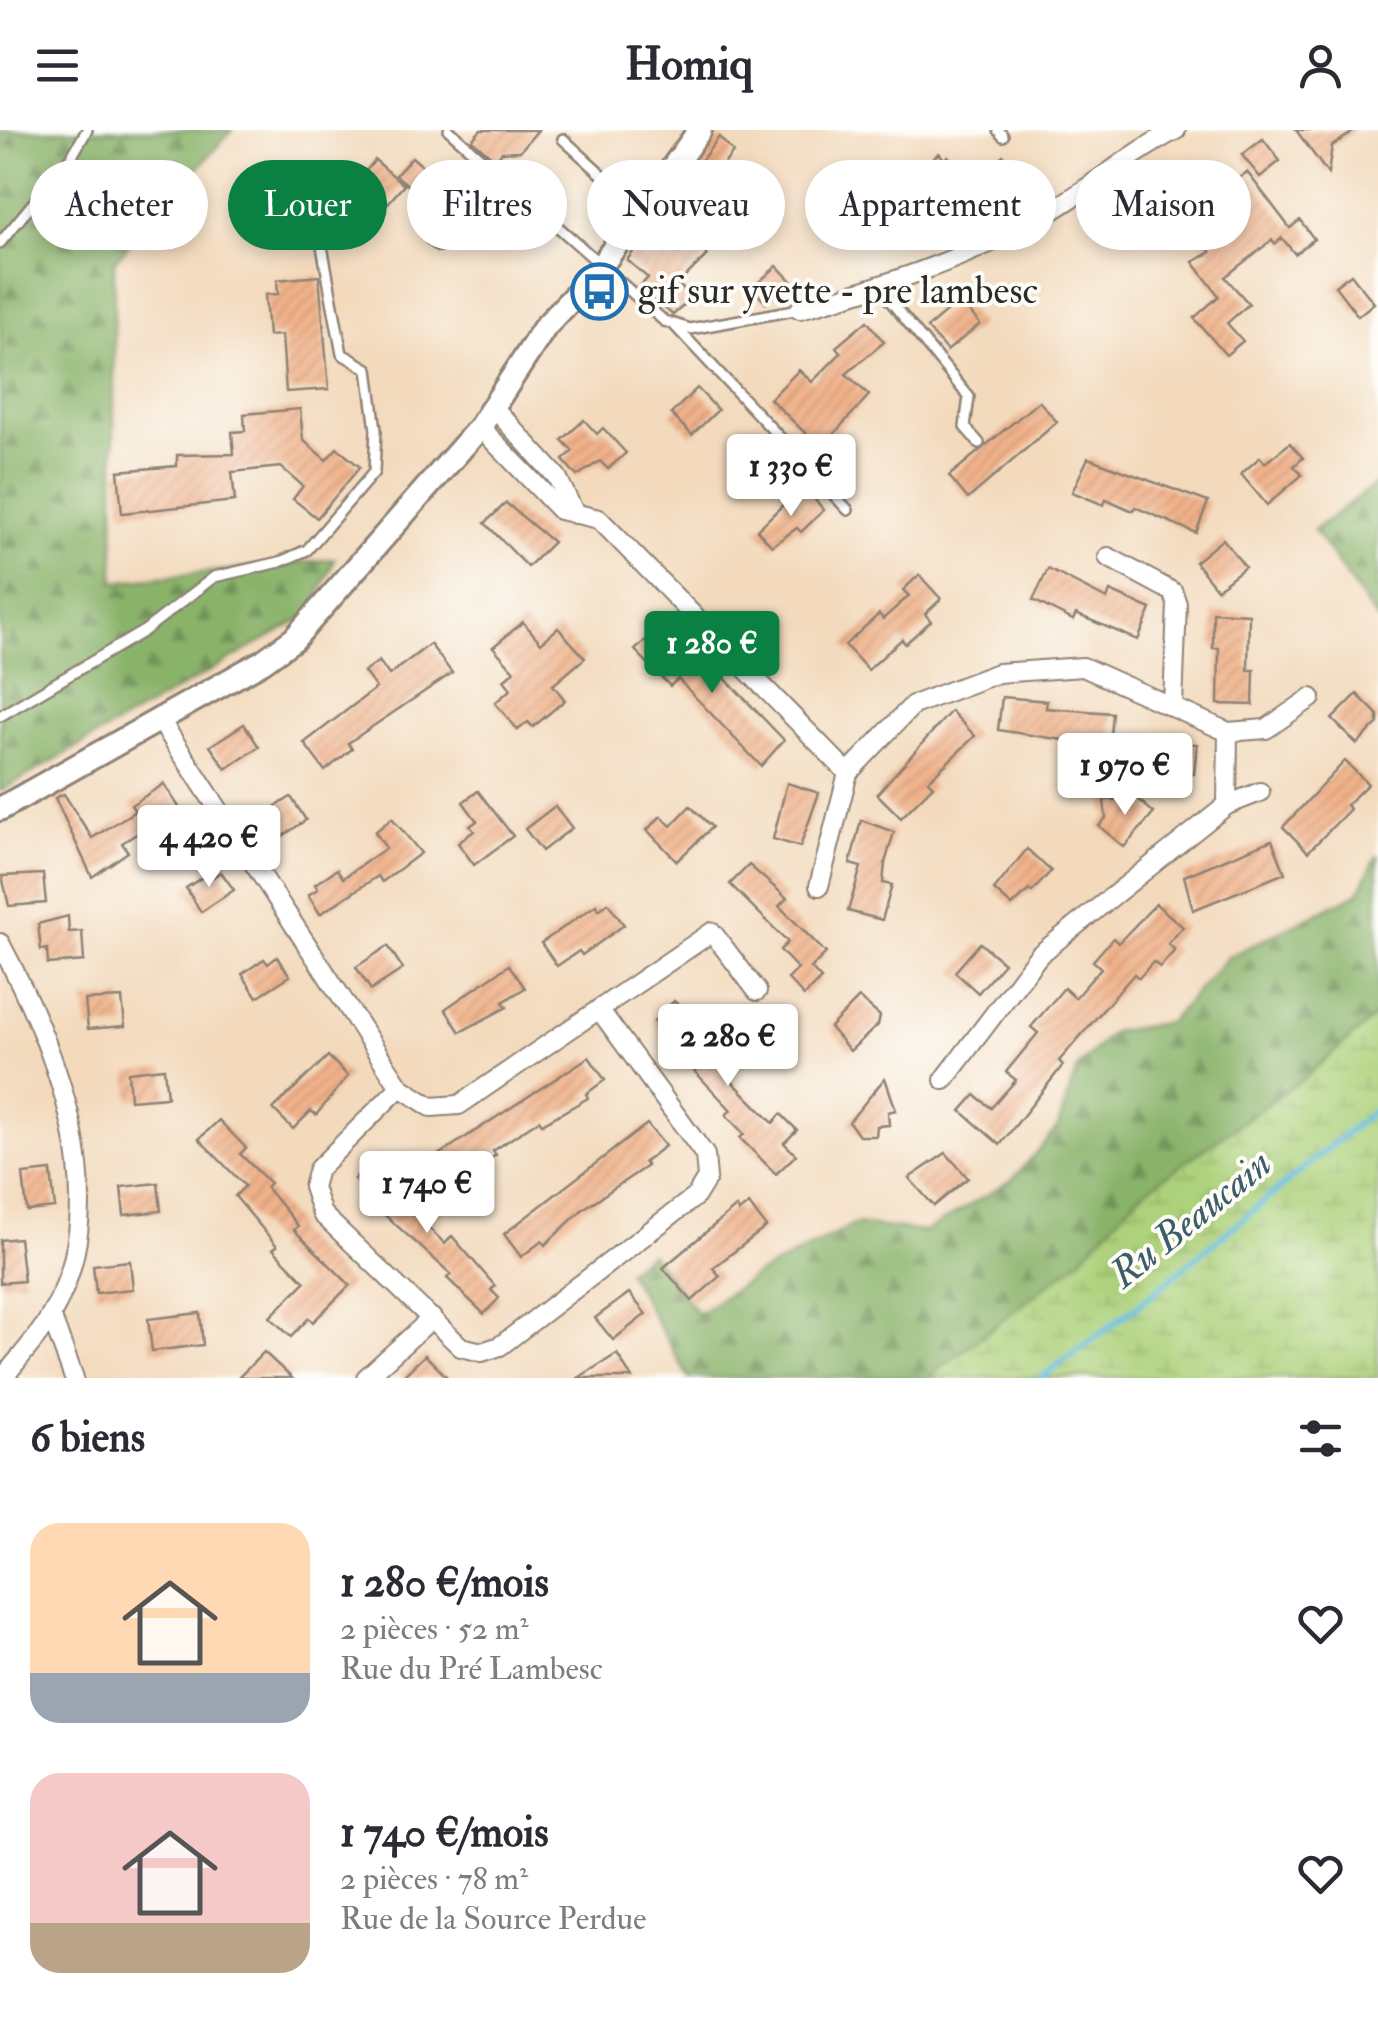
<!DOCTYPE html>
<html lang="fr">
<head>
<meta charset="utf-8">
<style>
	body { margin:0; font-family:"IM FELL Double Pica",serif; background:#f2f2f3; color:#2b2b33; height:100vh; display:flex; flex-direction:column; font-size:38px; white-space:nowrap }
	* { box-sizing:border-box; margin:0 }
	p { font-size:32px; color:#7c7c81 }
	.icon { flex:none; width:55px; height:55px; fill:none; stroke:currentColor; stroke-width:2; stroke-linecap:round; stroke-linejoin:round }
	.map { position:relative; height:1248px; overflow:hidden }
	.sheet { display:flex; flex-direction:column; background:#fff; flex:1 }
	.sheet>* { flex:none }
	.guide { position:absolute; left:30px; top:30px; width:1320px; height:90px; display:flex; gap:20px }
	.price { position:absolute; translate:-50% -85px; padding:0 22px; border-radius:10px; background:#fff; color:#222; font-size:32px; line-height:65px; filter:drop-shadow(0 2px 5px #0008) }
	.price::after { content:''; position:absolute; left:50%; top:60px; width:30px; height:22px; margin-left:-15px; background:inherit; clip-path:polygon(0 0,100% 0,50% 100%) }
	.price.active { background:#0b8043; color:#fff }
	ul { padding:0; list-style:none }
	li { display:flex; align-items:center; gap:30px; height:250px; padding:0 30px }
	li span { display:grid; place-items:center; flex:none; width:280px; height:200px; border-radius:30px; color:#555 }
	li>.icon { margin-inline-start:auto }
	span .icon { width:120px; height:120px; fill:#fffc; stroke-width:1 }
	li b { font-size:42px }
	h2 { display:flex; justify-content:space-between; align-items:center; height:120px; padding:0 30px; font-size:42px }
	.pill { padding:0 35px; border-radius:45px; background:#fff; box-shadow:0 5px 15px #0003; font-size:35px; line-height:90px }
	.pill.active { background:#0b8043; color:#fff }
	header { display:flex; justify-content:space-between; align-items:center; height:130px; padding:0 30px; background:#fff; font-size:45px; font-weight:800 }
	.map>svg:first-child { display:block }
</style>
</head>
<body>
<header><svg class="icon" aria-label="menu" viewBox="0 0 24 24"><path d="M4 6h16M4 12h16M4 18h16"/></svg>Homiq<svg class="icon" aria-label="person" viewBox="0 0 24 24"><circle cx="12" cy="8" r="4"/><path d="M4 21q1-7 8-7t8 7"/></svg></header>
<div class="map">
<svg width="1378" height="1248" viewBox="0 0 1378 1248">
	<defs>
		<pattern id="forest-firs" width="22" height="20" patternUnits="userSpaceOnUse" patternTransform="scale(2.5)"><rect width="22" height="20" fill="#8ab36b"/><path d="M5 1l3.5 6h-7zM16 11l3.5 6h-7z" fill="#719258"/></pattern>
		<pattern id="wetland-marsh" width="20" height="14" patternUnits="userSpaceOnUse" patternTransform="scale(2.5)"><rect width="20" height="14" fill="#add17b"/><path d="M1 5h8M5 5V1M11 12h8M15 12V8" fill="none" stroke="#95b46a"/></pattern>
		<pattern id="building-hatch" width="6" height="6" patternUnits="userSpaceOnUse" patternTransform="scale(2.5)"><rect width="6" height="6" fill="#f1b28a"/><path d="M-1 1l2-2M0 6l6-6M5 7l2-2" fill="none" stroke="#cf9977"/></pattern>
	</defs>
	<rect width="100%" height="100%" fill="#fdfcf7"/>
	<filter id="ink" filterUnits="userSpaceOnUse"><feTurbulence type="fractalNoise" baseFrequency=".01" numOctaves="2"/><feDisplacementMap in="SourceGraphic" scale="20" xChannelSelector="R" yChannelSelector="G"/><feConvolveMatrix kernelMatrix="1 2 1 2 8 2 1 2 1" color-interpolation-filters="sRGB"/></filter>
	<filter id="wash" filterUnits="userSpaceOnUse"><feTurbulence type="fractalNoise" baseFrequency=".0048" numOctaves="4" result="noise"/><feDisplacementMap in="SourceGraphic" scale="40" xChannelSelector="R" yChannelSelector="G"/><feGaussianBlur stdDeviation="2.25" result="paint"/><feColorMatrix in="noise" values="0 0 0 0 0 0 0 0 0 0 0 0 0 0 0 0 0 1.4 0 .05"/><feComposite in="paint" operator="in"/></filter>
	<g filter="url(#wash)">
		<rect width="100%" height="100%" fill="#f3dabd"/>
		<g fill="url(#forest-firs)" stroke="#5a6f4b" stroke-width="2.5">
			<polygon points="0,0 232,0 114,132 114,452 335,429 310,484 0,661"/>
			<polygon points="1378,352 1378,491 1314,400"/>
			<polygon points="1378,724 1378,884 1303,949 1139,1065 1077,1133 928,1248 689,1248 627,1141 650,1123 698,1184 756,1145 856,1094 925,1102 1012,1050 1058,997 1077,939 1112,902 1169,892 1228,827 1358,763"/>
		</g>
		<polygon fill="url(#wetland-marsh)" stroke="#6c7e53" stroke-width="2.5" points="1378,884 1378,1248 928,1248 1077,1132 1139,1065 1303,949"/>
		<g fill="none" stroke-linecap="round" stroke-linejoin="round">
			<polyline stroke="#5ebddd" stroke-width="6" points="1041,1248 1140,1174 1378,977"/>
		</g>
		<g id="blocks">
			<g fill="url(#building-hatch)">
				<polygon points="481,0 538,0 520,21 502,22 495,30 472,10"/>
				<polygon points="1296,0 1356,0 1332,16 1328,44"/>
				<polygon points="719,7 733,22 689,82 700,95 688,106 707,125 678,154 692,168 673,185 639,157 648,148 627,130"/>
				<polygon points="1263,9 1280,31 1260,47 1242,25"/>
				<polygon points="939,23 944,29 948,26 968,48 941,73 918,41"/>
				<polygon points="1003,25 1023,47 1001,67 981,45"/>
				<polygon points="412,27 427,40 424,44 463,78 474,66 488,78 502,95 489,109 480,102 466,117 459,111 450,121 436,122 426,113 425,99 439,82 396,45"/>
				<polygon points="375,30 404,55 388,73 360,48"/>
				<polygon points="1247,42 1290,98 1300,90 1314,109 1295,124 1282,108 1275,114 1272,110 1225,147 1249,174 1227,193 1243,211 1226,225 1194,188 1219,166 1193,132 1211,122 1198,105 1243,71 1230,55"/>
				<polygon points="867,43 889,69 842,100 825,80"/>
				<polygon points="777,136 791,151 766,173 752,158"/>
				<polygon points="1351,144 1374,173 1358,186 1335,156"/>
				<polygon points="319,146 329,259 286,262 282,205 268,206 265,165 278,164 277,150"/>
				<polygon points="960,170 980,194 947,221 927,198"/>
				<polygon points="867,191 884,212 846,244 869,265 834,304 846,315 832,329 770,269 799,240 812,252 841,223 836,217"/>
				<polygon points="697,258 718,280 692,305 671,284"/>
				<polygon points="1039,271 1057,292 968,369 949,346"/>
				<polygon points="300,279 303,310 326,330 337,318 360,337 317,388 293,369 303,356 281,337 232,342 235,371 122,383 118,341 177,336 177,325 234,324 232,302 245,301 244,284"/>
				<polygon points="584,290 597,304 603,298 626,323 608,339 600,331 577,346 563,330 573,321 562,310"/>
				<polygon points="1290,313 1303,328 1294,336 1302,345 1267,375 1241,344 1260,327 1265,333"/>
				<polygon points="1088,328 1208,372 1196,403 1135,377 1133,381 1106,369 1104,375 1072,362"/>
				<polygon points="808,362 824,380 801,402 797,398 772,416 757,400 790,368 796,373"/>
				<polygon points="506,373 553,412 528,437 485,393"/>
				<polygon points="1223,409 1245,437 1217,459 1195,432"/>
				<polygon points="1048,439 1107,469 1110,461 1151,479 1138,510 1076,484 1073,490 1033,470"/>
				<polygon points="919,445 941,469 925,484 931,491 905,514 902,509 868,540 845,515 879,484 883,489 909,466 903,460"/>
				<polygon points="1213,482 1249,484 1248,540 1254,540 1253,575 1218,574 1219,518 1213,518"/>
				<polygon points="523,492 541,513 558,498 585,528 553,555 565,570 533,597 528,592 518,600 495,573 511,559 504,550 514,541 493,517"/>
				<polygon points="659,498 709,547 717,540 784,610 761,636 678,549 670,556 635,520"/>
				<polygon points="430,514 452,543 348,613 352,619 325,641 304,613 376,558 364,542 379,531 389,545"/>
				<polygon points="1357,564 1378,585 1378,593 1357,614 1332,589"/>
				<polygon points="1002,567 1047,571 1046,578 1112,583 1109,617 998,600"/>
				<polygon points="951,581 975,606 928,651 933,656 901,688 877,664"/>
				<polygon points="244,594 259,617 226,639 210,616"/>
				<polygon points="1140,608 1197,614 1194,644 1136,639"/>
				<polygon points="1345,631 1368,654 1346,675 1350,679 1308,722 1283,697"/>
				<polygon points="787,653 819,663 800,717 773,709"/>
				<polygon points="164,654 179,677 122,713 128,722 92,747 55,668 64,664 92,708 135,681 131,675"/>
				<polygon points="478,661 513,706 474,735 458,713 474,701 470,696 477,691 463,672"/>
				<polygon points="1129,661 1154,683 1124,717 1099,696 1106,688 1104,670 1122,669"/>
				<polygon points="291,667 306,690 274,712 261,692 271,686 268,681"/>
				<polygon points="555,676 572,698 542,721 525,699"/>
				<polygon points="690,676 712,697 677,731 647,700 661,686 671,696"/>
				<polygon points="392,688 421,723 382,752 378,746 320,784 308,765 318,759 315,754 337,739 343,748 386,718 375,702"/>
				<polygon points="861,690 894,702 885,733 883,753 892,755 882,790 848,781 861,737 850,734"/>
				<polygon points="1272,710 1285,743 1193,780 1184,746"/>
				<polygon points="1027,719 1051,741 1032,762 1029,760 1012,776 994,760"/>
				<polygon points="749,735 787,768 779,776 826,823 811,838 821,849 804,866 788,849 798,839 780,820 788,812 730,754"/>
				<polygon points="221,742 234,760 201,782 186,758 209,743 211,748"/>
				<polygon points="43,744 46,773 9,776 2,746"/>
				<polygon points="608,773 624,795 582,825 579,821 557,836 541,813 596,775 599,780"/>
				<polygon points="1156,774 1183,797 1168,814 1175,820 1160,837 1153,832 1139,848 1134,844 1059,931 1063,935 1000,1015 961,981 975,965 991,978 1016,950 1006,942 1038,903 1031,897 1064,858 1075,868 1101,838 1093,831 1113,808 1118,813"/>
				<polygon points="68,786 69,802 82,801 84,831 48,834 47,819 41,820 38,794"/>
				<polygon points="980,813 1004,833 978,863 955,842"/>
				<polygon points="388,816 403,839 371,860 356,837"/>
				<polygon points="277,827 290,846 257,867 242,844 264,829 268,834"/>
				<polygon points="509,835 525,858 503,872 507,877 460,902 445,879"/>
				<polygon points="122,868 125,896 88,899 85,870"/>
				<polygon points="859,868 880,886 878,895 850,921 830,897"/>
				<polygon points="674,871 721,914 712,927 718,937 773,993 781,984 797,1000 784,1013 796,1025 776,1044 740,1008 744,1004 726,985 731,980 668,913 672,909 654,891"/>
				<polygon points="328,926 348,946 316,985 311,981 293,999 273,979"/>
				<polygon points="589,927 605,950 586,964 588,968 542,994 539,990 493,1021 496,1025 486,1032 475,1039 472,1035 451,1050 435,1027"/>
				<polygon points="164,938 167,967 130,970 128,942"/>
				<polygon points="885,948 896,980 888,982 889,995 877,996 876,1006 859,1006 849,992"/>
				<polygon points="219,990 246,1018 240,1024 270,1053 266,1057 298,1096 294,1100 350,1155 313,1192 309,1188 291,1207 270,1187 305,1152 273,1119 277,1116 235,1066 245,1056 199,1009"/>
				<polygon points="647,994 665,1016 644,1032 647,1036 583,1079 545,1115 542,1111 521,1127 504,1104"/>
				<polygon points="946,1023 968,1048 934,1076 909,1048"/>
				<polygon points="374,1029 402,1056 398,1060 418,1079 414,1083 445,1114 452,1106 495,1156 491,1160 499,1168 484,1184 447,1148 451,1144 369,1071 373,1067 354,1049"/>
				<polygon points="51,1041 55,1078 27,1081 23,1044"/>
				<polygon points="158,1053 161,1081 124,1085 121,1057"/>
				<polygon points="749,1074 766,1097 713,1138 720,1146 692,1171 663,1138 736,1077 739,1082"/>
				<polygon points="19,1108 24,1151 0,1153 0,1110"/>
				<polygon points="130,1131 133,1159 96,1163 93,1135"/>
				<polygon points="629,1163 646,1184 613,1210 595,1188"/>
				<polygon points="200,1183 203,1215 152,1221 148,1189"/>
				<polygon points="264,1222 292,1248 238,1248"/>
				<polygon points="617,1224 632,1248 578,1248"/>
				<polygon points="425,1225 448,1248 401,1248"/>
			</g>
		</g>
	</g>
	<g filter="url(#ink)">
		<use href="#blocks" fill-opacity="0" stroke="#8f8274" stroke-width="2.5"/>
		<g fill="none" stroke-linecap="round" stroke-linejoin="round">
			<defs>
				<g id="service">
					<polyline points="449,0 664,191 690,199 800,179"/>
					<polyline points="998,0 1003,6"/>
					<polyline points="563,9 640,79"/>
					<polyline points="0,113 72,26 87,0"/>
					<polyline points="879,157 969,267 965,297 979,313"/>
					<polyline points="675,196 848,380"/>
					<polyline points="0,586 144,501 214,447 280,432 307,420 374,342 376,300 368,239 342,224 322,116"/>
				</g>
				<g id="minor">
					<path d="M 800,179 C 884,156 963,130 1039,88 C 1087,62 1127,25 1176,0"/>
					<polyline points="494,278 557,347 575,384"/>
					<polyline points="480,297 560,380 599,389 848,643"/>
					<polyline points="1108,427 1173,462 1177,474 1173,575"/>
					<polyline points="160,590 400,957 431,977 459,975 712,802 757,861"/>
					<polyline points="1228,602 1266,599 1311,568"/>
					<polyline points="1227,675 1260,662"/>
					<polyline points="819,756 848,643 913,575 998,543 1083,537 1228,602 1227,675 1039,825 944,950"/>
					<path d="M 0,813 C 57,921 118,1071 50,1187 C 37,1209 19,1228 3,1248"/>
					<polyline points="400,957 318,1039 313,1057 322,1084 461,1217 482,1222 500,1216 696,1066 707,1048 705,1025 599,879"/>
					<polyline points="51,1185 74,1248"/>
					<polyline points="366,1248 432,1188"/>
				</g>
				<polyline id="tertiary" points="0,679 262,532 294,509 480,297 545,197 596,143 700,0"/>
			</defs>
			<use href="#service" stroke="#8f8274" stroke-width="14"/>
			<use href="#minor" stroke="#8f8274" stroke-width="22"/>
			<use href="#tertiary" stroke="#8f8274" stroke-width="28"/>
			<use href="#service" stroke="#fff" stroke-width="9"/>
			<use href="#minor" stroke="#fff" stroke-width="18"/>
			<use href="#tertiary" stroke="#fff" stroke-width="22"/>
		</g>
	</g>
	<defs>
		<symbol id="bus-ring" viewBox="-11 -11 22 22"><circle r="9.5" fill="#fdfcf7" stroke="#1f6fb2" stroke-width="1.5"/><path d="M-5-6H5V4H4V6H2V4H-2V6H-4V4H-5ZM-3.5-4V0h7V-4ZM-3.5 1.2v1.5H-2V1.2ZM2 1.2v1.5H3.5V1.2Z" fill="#1f6fb2"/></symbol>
	</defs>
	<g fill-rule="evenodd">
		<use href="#bus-ring" x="568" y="130" width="63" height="63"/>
	</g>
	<g text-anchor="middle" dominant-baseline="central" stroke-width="8" stroke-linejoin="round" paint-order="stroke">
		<g font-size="38" fill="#2b2b2b" stroke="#fdfcf7" text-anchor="start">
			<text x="638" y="161">gif sur yvette - pre lambesc</text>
		</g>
		<g font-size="40" font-style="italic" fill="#3d5e69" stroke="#fdfcf7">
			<text transform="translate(1191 1089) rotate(-39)">Ru Beaucain</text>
		</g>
	</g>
</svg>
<b class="price" style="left:791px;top:389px">1 330 €</b>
<b class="price active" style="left:712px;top:566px">1 280 €</b>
<b class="price" style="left:1125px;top:688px">1 970 €</b>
<b class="price" style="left:209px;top:760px">4 420 €</b>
<b class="price" style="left:728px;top:959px">2 280 €</b>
<b class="price" style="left:427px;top:1106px">1 740 €</b>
<div class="guide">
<a class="pill">Acheter</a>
<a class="pill active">Louer</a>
<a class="pill">Filtres</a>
<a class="pill">Nouveau</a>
<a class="pill">Appartement</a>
<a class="pill">Maison</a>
</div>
</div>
<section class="sheet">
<h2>6 biens<svg class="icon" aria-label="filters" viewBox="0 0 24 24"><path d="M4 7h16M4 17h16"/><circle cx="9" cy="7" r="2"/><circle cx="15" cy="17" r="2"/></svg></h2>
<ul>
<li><span style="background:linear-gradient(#ffd9b3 75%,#9aa5b1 0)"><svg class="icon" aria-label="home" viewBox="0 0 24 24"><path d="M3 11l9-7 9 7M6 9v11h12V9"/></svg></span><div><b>1 280 €/mois</b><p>2 pièces · 52 m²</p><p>Rue du Pré Lambesc</p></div><svg class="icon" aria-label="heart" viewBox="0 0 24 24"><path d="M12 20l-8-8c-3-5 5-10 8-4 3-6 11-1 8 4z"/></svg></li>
<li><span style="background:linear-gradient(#f6c9c9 75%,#b9a48a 0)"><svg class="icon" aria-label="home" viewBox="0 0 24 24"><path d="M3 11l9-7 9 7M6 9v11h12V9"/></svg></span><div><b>1 740 €/mois</b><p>2 pièces · 78 m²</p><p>Rue de la Source Perdue</p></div><svg class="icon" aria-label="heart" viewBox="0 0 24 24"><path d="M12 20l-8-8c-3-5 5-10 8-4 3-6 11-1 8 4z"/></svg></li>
</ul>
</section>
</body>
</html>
